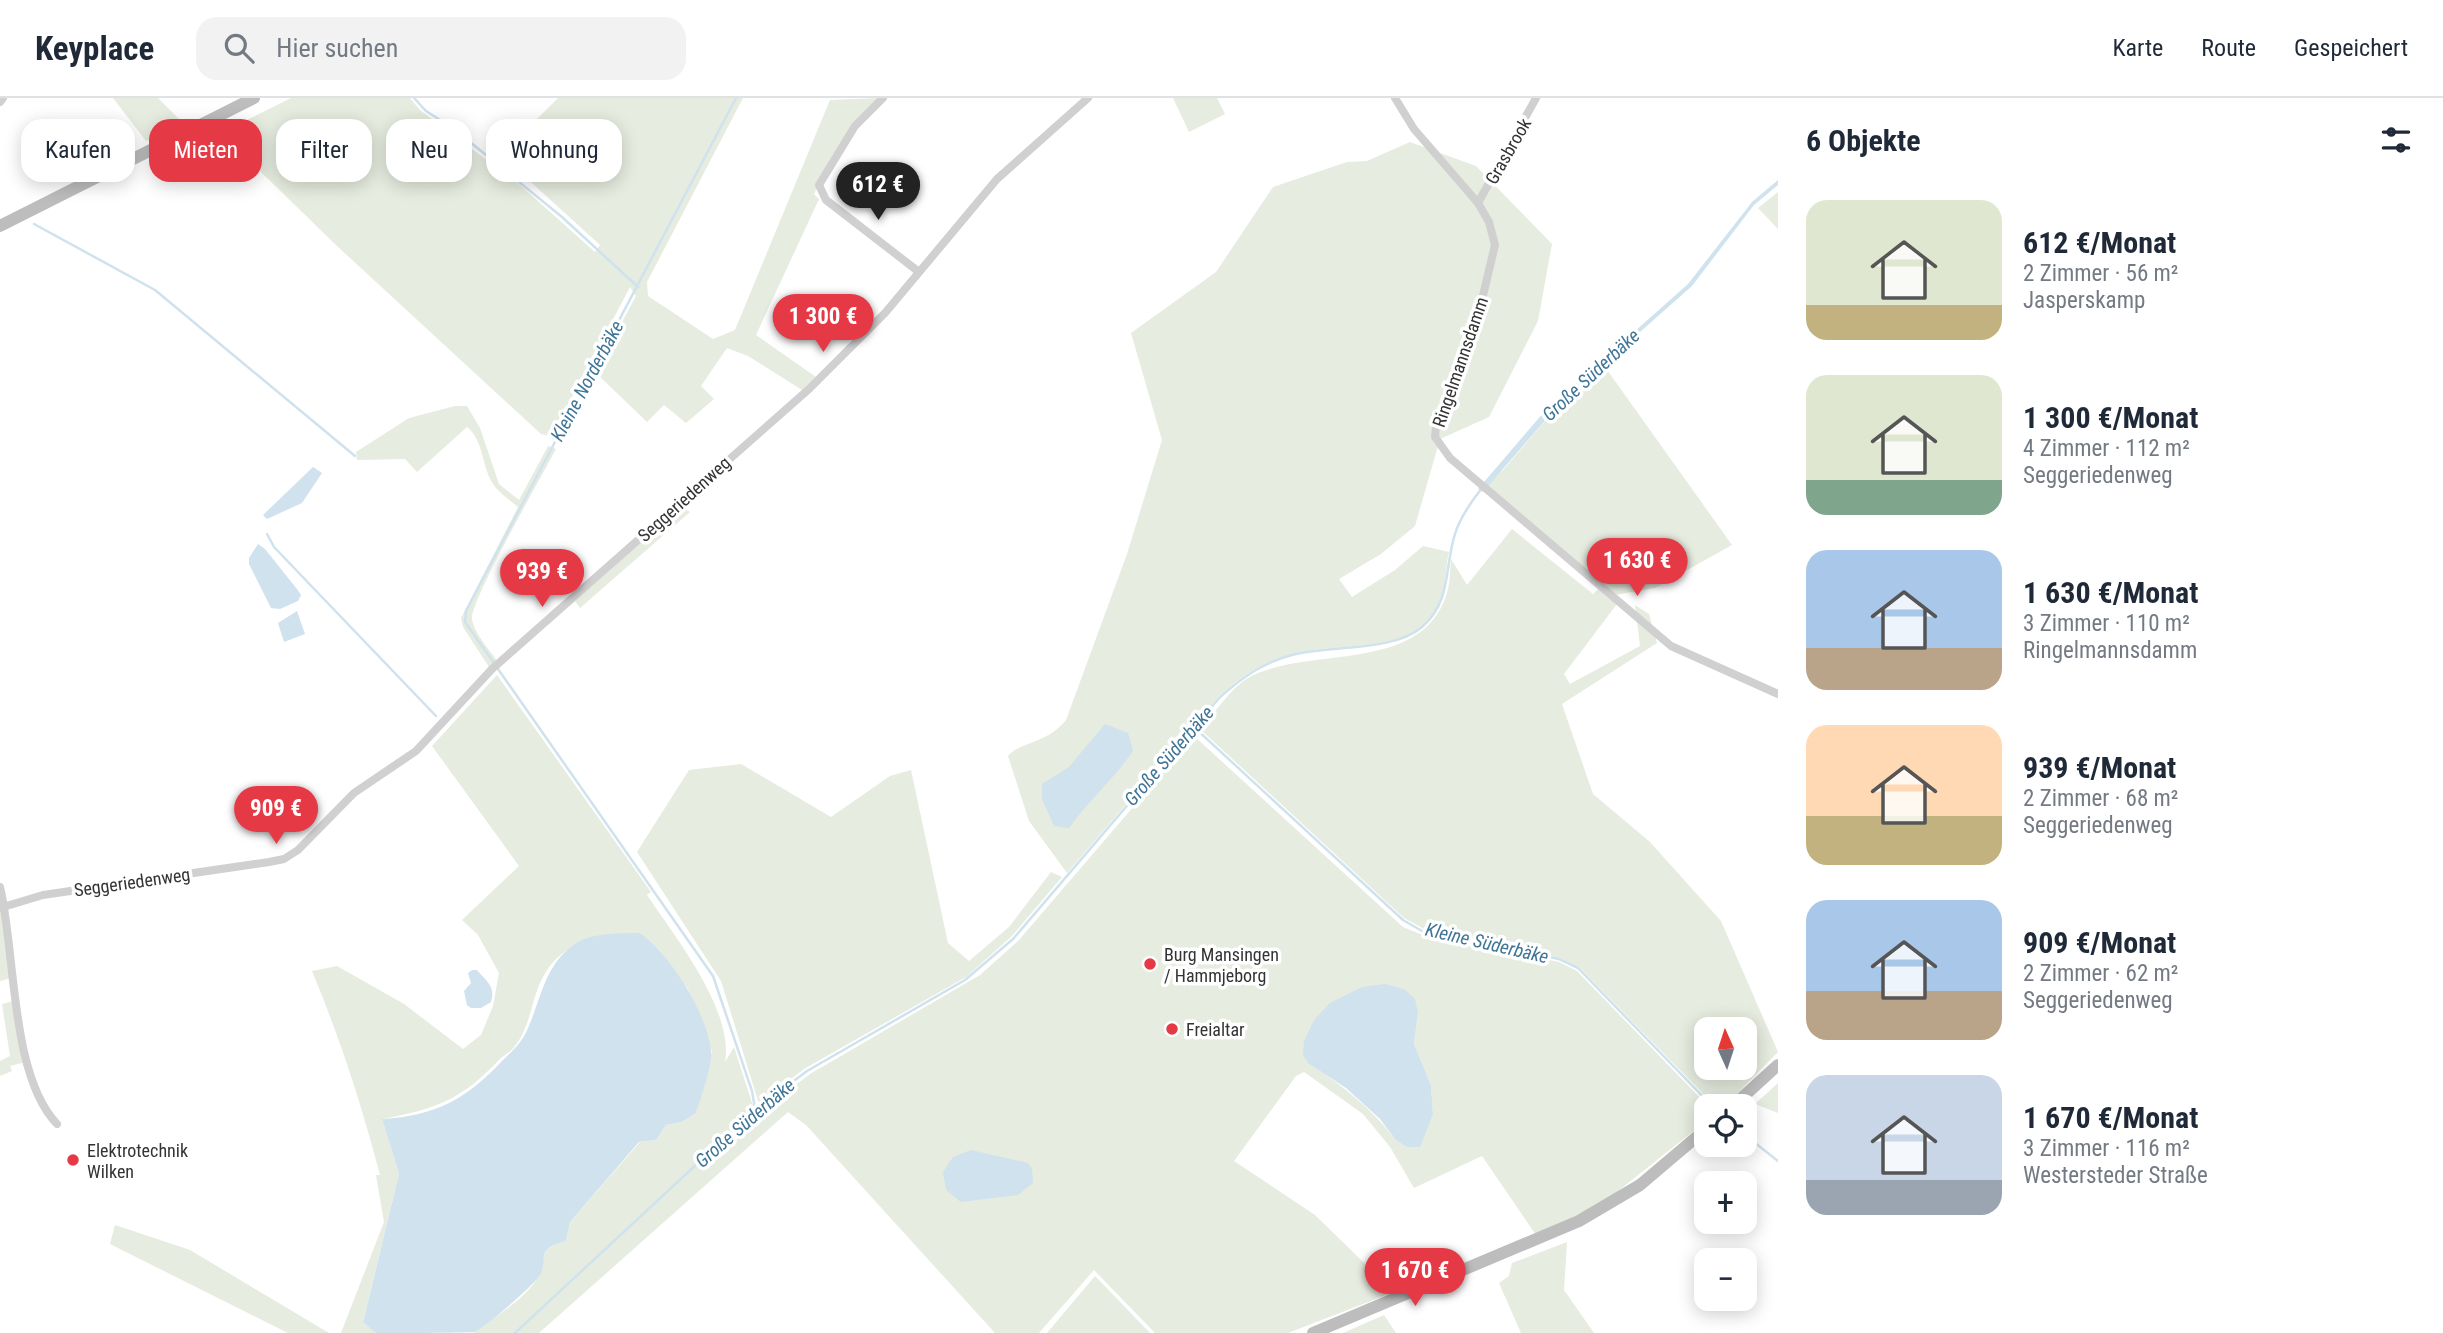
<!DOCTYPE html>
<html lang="de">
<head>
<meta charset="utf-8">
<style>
	body { margin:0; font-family:"Roboto Condensed",sans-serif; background:#f2f2f3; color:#1f2937; height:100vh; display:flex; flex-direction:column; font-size:26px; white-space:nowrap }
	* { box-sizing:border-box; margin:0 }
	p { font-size:23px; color:#747a83 }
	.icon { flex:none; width:38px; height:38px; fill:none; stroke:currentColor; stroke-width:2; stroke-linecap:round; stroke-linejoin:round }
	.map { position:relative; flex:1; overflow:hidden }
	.drawer { display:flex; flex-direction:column; background:#fff; width:665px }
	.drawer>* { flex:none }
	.guide { position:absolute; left:21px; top:21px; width:665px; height:63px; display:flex; gap:14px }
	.needle { width:46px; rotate:357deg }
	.tools { position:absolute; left:1694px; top:919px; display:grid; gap:14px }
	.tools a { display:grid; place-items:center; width:63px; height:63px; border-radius:14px; background:#fff; box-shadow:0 4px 18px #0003; font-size:35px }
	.price { position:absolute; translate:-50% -60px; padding:0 16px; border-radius:24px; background:#e63946; color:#fff; font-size:23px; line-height:46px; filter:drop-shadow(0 2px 4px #0008) }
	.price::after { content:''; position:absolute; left:50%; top:42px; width:21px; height:16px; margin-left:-10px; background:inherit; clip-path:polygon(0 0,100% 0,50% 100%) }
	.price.current { background:#222; color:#fff }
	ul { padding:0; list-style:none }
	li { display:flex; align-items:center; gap:21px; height:175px; padding:0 28px }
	li span { display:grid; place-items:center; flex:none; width:196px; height:140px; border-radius:21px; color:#555 }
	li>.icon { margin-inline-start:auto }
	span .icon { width:84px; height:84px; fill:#fffc; stroke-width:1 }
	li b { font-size:30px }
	h2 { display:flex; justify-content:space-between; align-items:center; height:84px; padding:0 28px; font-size:30px }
	.chip { padding:0 24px; border-radius:21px; background:#fff; box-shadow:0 4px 18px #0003; font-size:24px; line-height:63px }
	.chip.current { background:#e63946; color:#fff }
	header { display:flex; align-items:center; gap:42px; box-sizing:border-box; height:98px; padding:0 35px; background:#fff; border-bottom:2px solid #e0e1e3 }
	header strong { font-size:33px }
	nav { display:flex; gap:38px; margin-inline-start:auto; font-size:24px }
	.search { width:490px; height:63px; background:#f2f2f3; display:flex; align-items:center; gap:18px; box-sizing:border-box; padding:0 24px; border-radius:21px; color:#747a83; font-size:26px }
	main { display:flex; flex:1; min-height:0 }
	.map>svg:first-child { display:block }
</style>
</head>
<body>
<header>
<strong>Keyplace</strong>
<div class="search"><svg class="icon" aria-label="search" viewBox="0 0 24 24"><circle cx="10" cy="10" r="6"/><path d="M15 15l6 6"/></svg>Hier suchen</div>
<nav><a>Karte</a><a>Route</a><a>Gespeichert</a></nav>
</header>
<main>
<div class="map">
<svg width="1778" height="1235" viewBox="0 0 1778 1235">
	<rect width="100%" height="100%" fill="#fff"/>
	<g fill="#e6ecdf" fill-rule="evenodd">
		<polygon points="113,0 158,0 184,26 146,43"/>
		<polygon points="291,0 410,0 420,12 520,87 595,154 600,147 501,57 558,0 743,0 647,184 648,198 713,241 735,232 830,2 880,0 839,47 814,96 819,101 756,237 816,279 802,292 748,258 727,250 701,288 714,301 686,325 664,307 647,324 595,274 636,198 630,189 554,333 546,337 541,336 337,148 221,35"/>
		<polygon points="1173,0 1217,0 1225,16 1189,34"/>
		<path d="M 1410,44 L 1476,68 L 1552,146 L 1538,223 L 1489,319 L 1440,341 L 1415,428 L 1381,456 L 1339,481 L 1352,499 L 1395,472 L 1423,448 L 1449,454 C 1444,474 1448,494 1437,512 C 1407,558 1339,543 1293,556 C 1260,565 1244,576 1219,598 L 1067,775 L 1029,723 L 1008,658 C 1021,643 1047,646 1066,622 L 1127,456 L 1162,342 L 1131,235 L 1216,174 L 1273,89 L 1347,64 L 1367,63 Z"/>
		<polygon points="1778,94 1778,131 1758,110"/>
		<polygon points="1605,269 1732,447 1655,490 1615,497 1484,389 1503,372 1551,316"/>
		<path d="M 455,308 L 467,308 L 480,330 L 499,386 L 519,402 L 548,348 L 556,351 C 543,376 470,503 472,521 C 474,535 489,551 497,563 L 489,569 L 463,529 L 461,520 L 518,409 C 511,403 502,397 496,390 C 481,372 485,343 467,329 L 417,374 L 405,361 L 357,362 L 356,354 L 409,320 Z"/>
		<polygon points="681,408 690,414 580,510 575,503"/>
		<path d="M 1512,431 L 1593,496 L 1599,490 L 1617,506 L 1564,576 L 1570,586 L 1640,548 L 1635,507 L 1649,516 L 1657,545 L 1562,606 L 1593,696 L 1650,744 L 1721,823 L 1778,954 L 1725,1008 L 1715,1008 L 1579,869 L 1560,860 L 1424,831 L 1404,820 L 1200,631 C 1214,616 1231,590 1248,580 C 1307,547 1419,577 1446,498 C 1450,487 1450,473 1451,461 L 1467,487 ZM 1706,931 L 1745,931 L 1745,970 L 1706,970 Z"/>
		<path d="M 497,577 L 651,794 L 647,797 C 675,839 734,912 725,964 L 734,949 L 756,1017 L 810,976 L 980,877 L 1019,842 L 1194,638 L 1403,829 L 1420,836 L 1559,864 L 1577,873 L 1708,1008 L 1706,1023 L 1603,1105 L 1536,1137 L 1482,1058 L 1414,1090 L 1390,1049 L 1363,1016 L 1304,974 L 1296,978 L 1234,1063 L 1315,1117 L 1394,1194 L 1288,1235 L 1155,1235 L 1094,1172 L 1039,1235 L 995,1235 L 806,1027 L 788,1014 L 539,1235 L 473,1235 C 494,1219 527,1201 539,1177 C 549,1159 534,1152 566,1143 L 570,1124 L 640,1044 L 656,1042 L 666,1027 L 682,1024 L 696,1015 L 712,953 L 688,891 L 640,835 C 603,836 562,842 543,879 C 531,901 531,928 515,948 C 511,954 504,957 499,962 C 461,1002 436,1011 382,1021 L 399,1076 L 363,1223 L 376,1235 L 341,1235 L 384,1124 L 376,1077 L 380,1077 C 362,1008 340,940 312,873 L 337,868 L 404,906 L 463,951 L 481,937 L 493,908 L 499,875 L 478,837 L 462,822 L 519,768 L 432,648 ZM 1418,915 L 1414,946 L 1431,987 L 1433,1016 L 1395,1041 C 1370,1009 1342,987 1309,966 Z"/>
		<polygon points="741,666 831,719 890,678 911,672 948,845 969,863 1009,829 1051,774 1062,779 1012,838 966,879 804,971 759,1006 721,883 637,754 689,672"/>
		<polygon points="2,812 11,880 0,883 0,813"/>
		<polygon points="13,903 26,964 10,968 12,973 0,978 0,963 10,958 2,906"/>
		<polygon points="1778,985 1778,1015 1755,1006"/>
		<polygon points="115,1127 190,1152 329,1235 288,1235 110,1146"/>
		<polygon points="1567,1144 1564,1192 1594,1235 1521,1235 1499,1185 1509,1178 1512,1165"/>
		<polygon points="1095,1178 1150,1235 1047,1235"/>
		<polygon points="1384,1217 1396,1235 1343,1235"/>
	</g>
	<g fill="#cfe2ee">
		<polygon points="1778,82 1778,87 1754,107 1692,188 1562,303 1483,394 1478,391 1544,314 1688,186 1752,104"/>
		<polygon points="313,369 322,375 302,405 267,421 263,417"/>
		<polygon points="258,446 265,451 297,491 301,497 298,503 280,511 271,510 249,466 249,460"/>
		<polygon points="297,513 305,536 284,544 278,525"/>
		<path d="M 1105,626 L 1128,635 L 1133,653 C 1114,681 1089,702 1069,730 L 1054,728 L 1042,701 L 1042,686 L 1069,669 Z"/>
		<path d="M 640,835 C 671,858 705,912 711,951 C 713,966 701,999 696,1015 L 682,1024 L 666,1027 L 656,1042 L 639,1044 L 570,1124 L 566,1143 C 534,1152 549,1158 540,1177 C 534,1187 485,1230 474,1234 C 461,1235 395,1235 376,1235 L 363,1224 L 399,1076 L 382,1021 C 436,1018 466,1001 502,963 C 513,952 522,945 528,930 C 542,899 545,864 578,844 C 593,835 622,835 640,835 Z"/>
		<path d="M 472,872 L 477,872 C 486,883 496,888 491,904 L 481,910 L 471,910 L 467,907 L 464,893 L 471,885 L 468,875 Z"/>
		<polygon points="1385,886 1404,891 1415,901 1418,915 1414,946 1431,987 1433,1016 1420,1049 1407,1049 1395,1041 1380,1021 1346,990 1309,966 1303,957 1304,943 1314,922 1330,905 1362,889"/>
		<polygon points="971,1052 1028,1065 1032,1070 1033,1085 1018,1097 961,1104 946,1092 943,1074 953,1059"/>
	</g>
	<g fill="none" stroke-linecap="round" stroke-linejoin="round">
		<g stroke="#cfe2ee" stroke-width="2.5">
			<polyline points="414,0 426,13 454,31 562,119 638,189"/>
			<polyline points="34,126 155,192 355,358"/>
			<polyline points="267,436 274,449 436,618"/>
			<polyline points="494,565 465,524 466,513 736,0"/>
			<polyline points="498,571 713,878 752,993 755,1011"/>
			<polyline points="1195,630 1403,822 1422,833 1559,861 1578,870 1712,1008"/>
			<polyline points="1745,1037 1778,1063"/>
			<path d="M 515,1235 L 755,1012 L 807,973 L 965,882 L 1013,841 L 1220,599 C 1243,579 1262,565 1292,557 C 1330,547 1393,554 1422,529 C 1452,503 1444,470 1455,436 C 1460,419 1471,404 1482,390"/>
		</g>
		<g stroke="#d0d0d0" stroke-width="8">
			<polyline points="883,0 855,28 819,87 826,102 919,174"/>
			<polyline points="1395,0 1414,31 1478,105 1489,124 1495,147 1476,227 1462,271 1436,328 1435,339 1450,360 1671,548 1778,596"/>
			<polyline points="0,4 3,0"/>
			<polyline points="1478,105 1536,0"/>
			<path d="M 0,789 C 16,856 10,977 57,1026"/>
			<polyline points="0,810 43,797 269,764 284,761 298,752 354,695 416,653 492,571 809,291 885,215 997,81 1088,0"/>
		</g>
		<g stroke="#bdbdbd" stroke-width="12">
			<polyline points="0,128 254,0"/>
			<polyline points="1733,1008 1778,967"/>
			<polyline points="1313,1235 1579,1123 1640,1087 1706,1031"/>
		</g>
	</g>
	<g fill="#e63946" stroke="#fff" stroke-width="2.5">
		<circle cx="1150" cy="866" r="7"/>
		<circle cx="1172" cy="931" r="7"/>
		<circle cx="73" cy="1062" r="7"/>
	</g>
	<g text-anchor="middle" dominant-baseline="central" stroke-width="7" stroke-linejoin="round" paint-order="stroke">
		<g font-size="18" fill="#333" stroke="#fff">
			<text transform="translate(1508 53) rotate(-60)">Grasbrook</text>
			<text transform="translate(1460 264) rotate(-71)">Ringelmannsdamm</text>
			<text transform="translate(684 401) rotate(-42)">Seggeriedenweg</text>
			<text transform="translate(132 784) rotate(-8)">Seggeriedenweg</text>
		</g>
		<g font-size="18" fill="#333" stroke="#fff" text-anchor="start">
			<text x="1164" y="856">Burg Mansingen<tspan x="1164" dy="21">/ Hammjeborg</tspan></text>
			<text x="1186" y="931">Freialtar</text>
			<text x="87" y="1052">Elektrotechnik<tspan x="87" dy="21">Wilken</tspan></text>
		</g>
		<g font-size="19" font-style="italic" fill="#3f7597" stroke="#fff">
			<text transform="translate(1591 277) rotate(-43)">Große Süderbäke</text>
			<text transform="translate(587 283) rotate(-62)">Kleine Norderbäke</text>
			<text transform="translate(1169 658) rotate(-49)">Große Süderbäke</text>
			<text transform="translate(1487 845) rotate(13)">Kleine Süderbäke</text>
			<text transform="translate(745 1025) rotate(-41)">Große Süderbäke</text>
		</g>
	</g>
</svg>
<div class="tools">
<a><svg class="needle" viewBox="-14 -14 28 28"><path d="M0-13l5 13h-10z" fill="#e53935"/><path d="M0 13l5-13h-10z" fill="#747a83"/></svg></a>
<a><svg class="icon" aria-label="locate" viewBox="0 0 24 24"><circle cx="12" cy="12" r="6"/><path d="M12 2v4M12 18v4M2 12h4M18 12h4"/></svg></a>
<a>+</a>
<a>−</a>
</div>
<b class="price current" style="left:878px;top:124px">612 €</b>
<b class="price" style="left:823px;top:256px">1 300 €</b>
<b class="price" style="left:1637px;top:500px">1 630 €</b>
<b class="price" style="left:542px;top:511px">939 €</b>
<b class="price" style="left:276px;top:748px">909 €</b>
<b class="price" style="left:1415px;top:1210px">1 670 €</b>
<div class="guide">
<a class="chip">Kaufen</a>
<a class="chip current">Mieten</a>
<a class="chip">Filter</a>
<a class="chip">Neu</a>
<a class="chip">Wohnung</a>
</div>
</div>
<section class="drawer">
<h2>6 Objekte<svg class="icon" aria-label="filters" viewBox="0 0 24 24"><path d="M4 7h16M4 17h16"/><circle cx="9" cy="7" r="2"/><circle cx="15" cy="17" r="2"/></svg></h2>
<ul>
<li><span style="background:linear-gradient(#dfe7d0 75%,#c2b280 0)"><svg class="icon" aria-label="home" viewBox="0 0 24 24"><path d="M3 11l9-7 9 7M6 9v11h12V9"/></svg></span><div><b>612 €/Monat</b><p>2 Zimmer · 56 m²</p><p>Jasperskamp</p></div></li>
<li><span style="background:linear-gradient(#dfe7d0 75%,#7fa58c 0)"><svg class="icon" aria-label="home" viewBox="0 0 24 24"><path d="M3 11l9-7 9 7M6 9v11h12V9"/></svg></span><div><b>1 300 €/Monat</b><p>4 Zimmer · 112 m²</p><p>Seggeriedenweg</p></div></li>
<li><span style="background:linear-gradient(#a9c7e8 70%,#b9a48a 0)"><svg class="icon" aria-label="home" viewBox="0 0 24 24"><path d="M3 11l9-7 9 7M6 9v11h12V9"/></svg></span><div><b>1 630 €/Monat</b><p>3 Zimmer · 110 m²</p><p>Ringelmannsdamm</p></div></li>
<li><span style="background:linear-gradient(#ffd9b3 65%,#c2b280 0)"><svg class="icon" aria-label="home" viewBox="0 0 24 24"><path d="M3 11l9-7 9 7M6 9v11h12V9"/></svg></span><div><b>939 €/Monat</b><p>2 Zimmer · 68 m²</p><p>Seggeriedenweg</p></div></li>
<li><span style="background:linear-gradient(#a9c7e8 65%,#b9a48a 0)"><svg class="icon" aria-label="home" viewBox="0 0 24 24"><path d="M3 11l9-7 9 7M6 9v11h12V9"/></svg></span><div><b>909 €/Monat</b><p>2 Zimmer · 62 m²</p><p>Seggeriedenweg</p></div></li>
<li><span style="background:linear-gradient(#c9d6e8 75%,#9aa5b1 0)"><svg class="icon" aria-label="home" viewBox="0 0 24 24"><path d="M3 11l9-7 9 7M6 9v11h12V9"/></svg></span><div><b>1 670 €/Monat</b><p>3 Zimmer · 116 m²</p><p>Westersteder Straße</p></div></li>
</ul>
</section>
</main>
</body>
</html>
